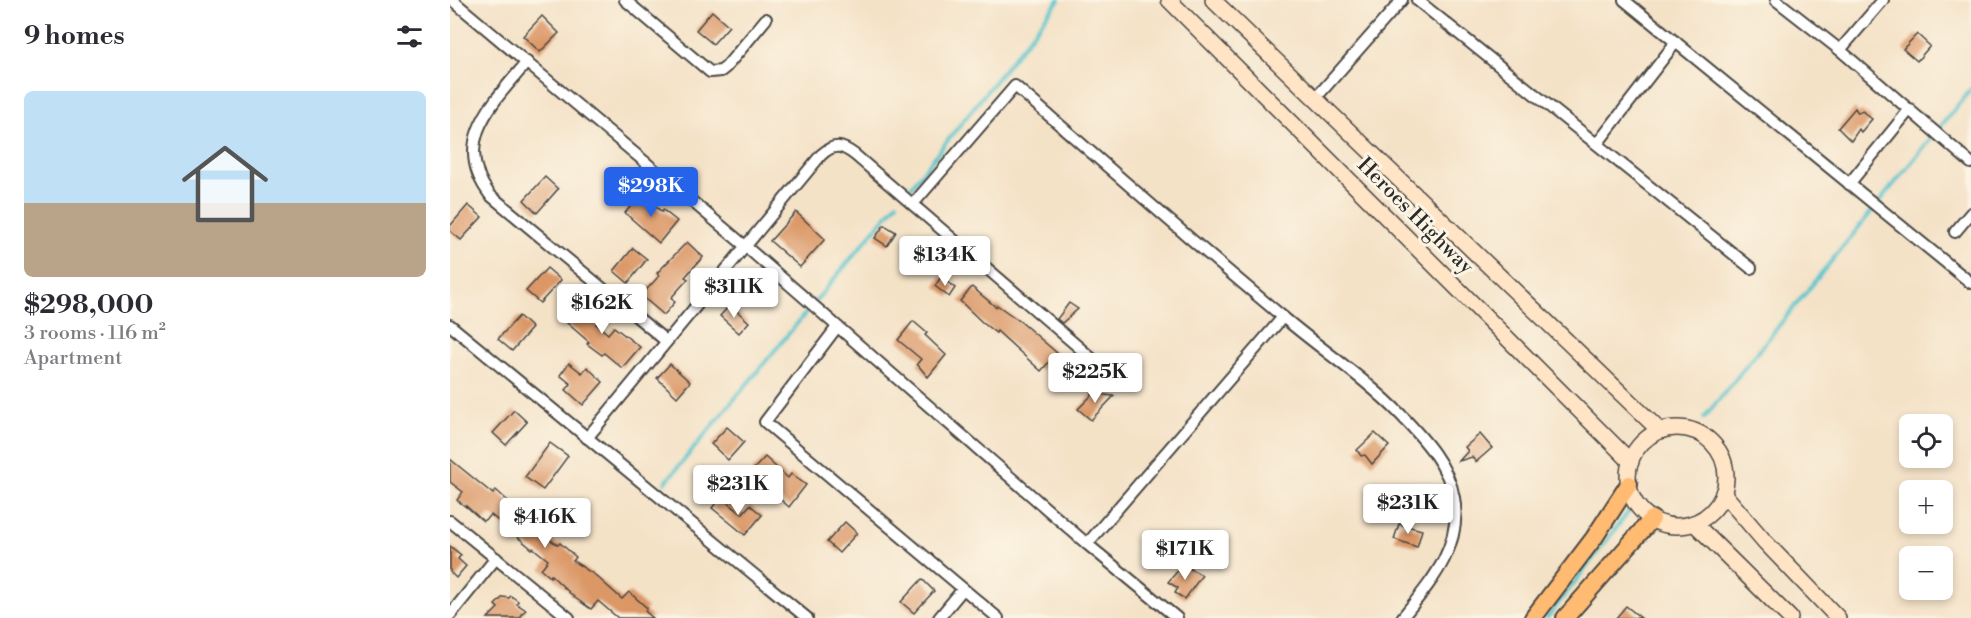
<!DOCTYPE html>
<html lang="en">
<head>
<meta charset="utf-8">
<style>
	body { margin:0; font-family:"Libre Bodoni",serif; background:#f2f2f3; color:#2b2b33; height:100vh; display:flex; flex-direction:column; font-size:22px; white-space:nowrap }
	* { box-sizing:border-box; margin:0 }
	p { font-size:20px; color:#7c7c81 }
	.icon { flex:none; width:33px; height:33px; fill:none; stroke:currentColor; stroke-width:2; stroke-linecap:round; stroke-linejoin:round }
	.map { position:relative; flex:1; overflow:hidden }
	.side { display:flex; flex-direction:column; background:#fff; width:450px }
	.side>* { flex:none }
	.tools { position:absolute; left:1449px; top:414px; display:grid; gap:12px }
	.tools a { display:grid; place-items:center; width:54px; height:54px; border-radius:9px; background:#fff; box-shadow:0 3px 9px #0003; font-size:30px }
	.price { position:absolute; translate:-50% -51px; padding:0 14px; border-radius:6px; background:#fff; color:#222; font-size:20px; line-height:39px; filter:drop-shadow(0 2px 3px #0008) }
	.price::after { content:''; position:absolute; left:50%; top:36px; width:18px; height:14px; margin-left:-9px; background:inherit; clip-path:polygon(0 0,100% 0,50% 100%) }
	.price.selected { background:#2563eb; color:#fff }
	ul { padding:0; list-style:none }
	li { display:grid; align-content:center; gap:12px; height:318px; padding:0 24px }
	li+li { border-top:2px solid #e1e1e2 }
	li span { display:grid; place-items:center; height:186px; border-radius:9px; color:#555 }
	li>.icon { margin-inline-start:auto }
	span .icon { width:108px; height:108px; fill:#fffc; stroke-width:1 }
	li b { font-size:26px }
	h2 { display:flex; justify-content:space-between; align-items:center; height:72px; padding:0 24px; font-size:26px }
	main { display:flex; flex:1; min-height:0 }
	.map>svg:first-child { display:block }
</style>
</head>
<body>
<main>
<section class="side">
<h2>9 homes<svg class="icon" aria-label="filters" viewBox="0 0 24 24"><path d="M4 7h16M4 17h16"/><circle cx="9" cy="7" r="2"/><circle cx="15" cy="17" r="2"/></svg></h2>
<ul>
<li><span style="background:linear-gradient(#bfe0f5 60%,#b9a48a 0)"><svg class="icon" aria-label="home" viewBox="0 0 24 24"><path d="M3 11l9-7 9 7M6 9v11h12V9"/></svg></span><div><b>$298,000</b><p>3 rooms · 116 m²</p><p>Apartment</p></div></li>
</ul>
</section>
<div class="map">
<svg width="1521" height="618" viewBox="0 0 1521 618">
	<rect width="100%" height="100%" fill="#fcf5e5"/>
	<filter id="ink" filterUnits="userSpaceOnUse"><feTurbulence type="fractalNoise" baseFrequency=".0167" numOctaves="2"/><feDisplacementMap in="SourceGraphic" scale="12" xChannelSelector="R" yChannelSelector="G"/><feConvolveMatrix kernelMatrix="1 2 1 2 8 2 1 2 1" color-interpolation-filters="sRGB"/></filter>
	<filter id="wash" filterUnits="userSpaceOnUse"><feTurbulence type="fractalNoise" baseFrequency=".008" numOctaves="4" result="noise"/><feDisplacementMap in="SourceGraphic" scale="24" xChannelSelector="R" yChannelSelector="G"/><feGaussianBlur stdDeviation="1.35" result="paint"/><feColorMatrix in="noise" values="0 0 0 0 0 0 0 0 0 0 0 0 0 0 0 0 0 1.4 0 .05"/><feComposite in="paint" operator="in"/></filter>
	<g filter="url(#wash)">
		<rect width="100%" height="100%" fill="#f4e2c7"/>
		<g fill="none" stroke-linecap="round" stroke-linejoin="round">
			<g stroke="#57c4cc" stroke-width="4">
				<polyline points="460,188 609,0"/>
				<polyline points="1254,418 1521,89"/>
				<polyline points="215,483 447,203"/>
				<polyline points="1097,618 1180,510"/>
			</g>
		</g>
		<g id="blocks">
			<g fill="#db9766">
				<polygon points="262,11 279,26 263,44 246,30"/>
				<polygon points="92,16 109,33 90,52 73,36"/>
				<polygon points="1467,34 1480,46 1467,61 1453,49"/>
				<polygon points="1405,108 1408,113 1412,111 1422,119 1411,132 1409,129 1401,141 1388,128"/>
				<polygon points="95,177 108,189 87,213 74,200"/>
				<polygon points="191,194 212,212 213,210 227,221 209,243 175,213"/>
				<polygon points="18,205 32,217 11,240 0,231 0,226"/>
				<polygon points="346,212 375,239 350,267 320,241"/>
				<polygon points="434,225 446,232 437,246 425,238"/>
				<polygon points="474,240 491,252 479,270 462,258"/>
				<polygon points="237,242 253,257 235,277 238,279 221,298 225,302 214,315 194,298 189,298 209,276 207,273"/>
				<polygon points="183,248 197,259 178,283 164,271"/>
				<polygon points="97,268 111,280 90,303 76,291"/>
				<polygon points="491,277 505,288 499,297 485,286"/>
				<polygon points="522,287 546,307 547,305 571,322 607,353 591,371 547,331 546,333 533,323 510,301"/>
				<polygon points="137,299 151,311 148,315 152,318 146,324 158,334 164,327 190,347 172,368 154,353 152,355 137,344 139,342 117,323"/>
				<polygon points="619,303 628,309 612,323 607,319"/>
				<polygon points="280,305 299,322 289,333 270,316"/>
				<polygon points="69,316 82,328 62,351 48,339"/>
				<polygon points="463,321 477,333 475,335 496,355 478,377 467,364 471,359 448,340"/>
				<polygon points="119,363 132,373 137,367 153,382 133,405 116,390 121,384 110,375"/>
				<polygon points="220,364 240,382 227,397 207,378"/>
				<polygon points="648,389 655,395 664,396 641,420 628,409"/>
				<polygon points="64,410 77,422 56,445 43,433"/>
				<polygon points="277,427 294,442 278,460 261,444"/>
				<polygon points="925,433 939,446 922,464 915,455 911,456 907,450"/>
				<polygon points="1030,434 1042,448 1026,462 1022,457 1009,461 1018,451 1015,447"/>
				<polygon points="100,443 118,456 93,490 75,477"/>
				<polygon points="315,457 338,478 341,474 356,485 339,507 300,473"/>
				<polygon points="0,459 43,494 46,490 60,503 59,505 85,527 94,531 93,535 108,545 110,543 126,557 123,561 145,575 172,599 179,592 197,608 195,611 203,618 168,618 148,601 141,609 125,598 101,575 100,577 91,569 98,560 83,548 82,549 41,515 33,521 16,506 16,507 7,500 13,492 0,482"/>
				<polygon points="271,497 292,514 300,505 312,515 295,535 262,508"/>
				<polygon points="395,522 407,533 389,553 377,542"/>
				<polygon points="949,524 972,530 967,547 944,539"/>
				<polygon points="0,546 11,555 8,559 16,566 6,578 0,572"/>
				<polygon points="733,565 752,575 735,599 725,593 728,588 718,582"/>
				<polygon points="472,579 484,591 464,613 451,602"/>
				<polygon points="61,596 68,601 67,604 76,610 71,614 71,618 38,618 48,608 45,605 53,597 59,598"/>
				<polygon points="1176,606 1191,618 1166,618"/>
			</g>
		</g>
	</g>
	<g filter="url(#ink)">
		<use href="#blocks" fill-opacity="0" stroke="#494642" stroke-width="1.5"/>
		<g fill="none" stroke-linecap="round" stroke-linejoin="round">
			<defs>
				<g id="street">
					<polyline points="2,0 294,245 637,544 727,618"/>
					<polyline points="175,0 260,72 271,71 276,67 316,19"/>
					<polyline points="967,0 1301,268"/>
					<polyline points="1174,0 1521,283"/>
					<polyline points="1326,0 1390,50 1521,163"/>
					<polyline points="1390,50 1433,0"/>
					<path d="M 77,62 C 43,103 0,142 40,195 L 216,341"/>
					<polyline points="864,100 952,0"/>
					<polyline points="1147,144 1226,42"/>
					<polyline points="1399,184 1460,109"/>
					<path d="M 463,204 L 565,86 C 654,163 742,242 833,317 C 872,350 916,379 951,415 C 973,438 999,466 1004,498 C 1013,547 980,583 952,618"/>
					<polyline points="1505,232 1521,213"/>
					<polyline points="0,325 357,618"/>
					<polyline points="387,327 315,422 548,618"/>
					<path d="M 137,438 L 371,155 C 384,143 392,145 405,155 L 668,381"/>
					<polyline points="0,521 119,618"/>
					<polyline points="637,544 833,317"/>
					<polyline points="0,615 46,558"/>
					<polyline points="489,618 513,589"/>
				</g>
				<g id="secondary">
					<polyline points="719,0 1181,462"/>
					<polyline points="763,0 1210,431"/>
					<circle cx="1227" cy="477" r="49"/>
					<polyline points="1273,493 1315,542 1388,618"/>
					<polyline points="1244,523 1340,618"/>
				</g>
				<g id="primary">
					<polyline points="1083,618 1144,538 1179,484"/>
					<polyline points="1115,618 1202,519"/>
				</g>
			</defs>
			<use href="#street" stroke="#494642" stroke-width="14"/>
			<use href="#secondary" stroke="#494642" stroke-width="18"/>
			<use href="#primary" stroke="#494642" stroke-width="20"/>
			<use href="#street" stroke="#fff" stroke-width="10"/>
			<use href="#secondary" stroke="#ffe4c6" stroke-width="15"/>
			<use href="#primary" stroke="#ffbb71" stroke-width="16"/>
		</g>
	</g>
	<g text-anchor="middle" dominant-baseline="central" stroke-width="6" stroke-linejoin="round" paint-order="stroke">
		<g font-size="21" fill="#2b2b2b" stroke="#fcf5e5">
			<text transform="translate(965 216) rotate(45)">Heroes Highway</text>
		</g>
	</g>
</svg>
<div class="tools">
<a><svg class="icon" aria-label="locate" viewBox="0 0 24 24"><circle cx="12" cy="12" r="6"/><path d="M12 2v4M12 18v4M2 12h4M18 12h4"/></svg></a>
<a>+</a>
<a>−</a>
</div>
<b class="price selected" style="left:201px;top:218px">$298K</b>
<b class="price" style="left:495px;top:287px">$134K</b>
<b class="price" style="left:284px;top:319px">$311K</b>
<b class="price" style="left:152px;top:335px">$162K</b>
<b class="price" style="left:645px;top:404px">$225K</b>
<b class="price" style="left:288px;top:516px">$231K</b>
<b class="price" style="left:958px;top:535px">$231K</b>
<b class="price" style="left:95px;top:549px">$416K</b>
<b class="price" style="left:735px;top:581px">$171K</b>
</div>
</main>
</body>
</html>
